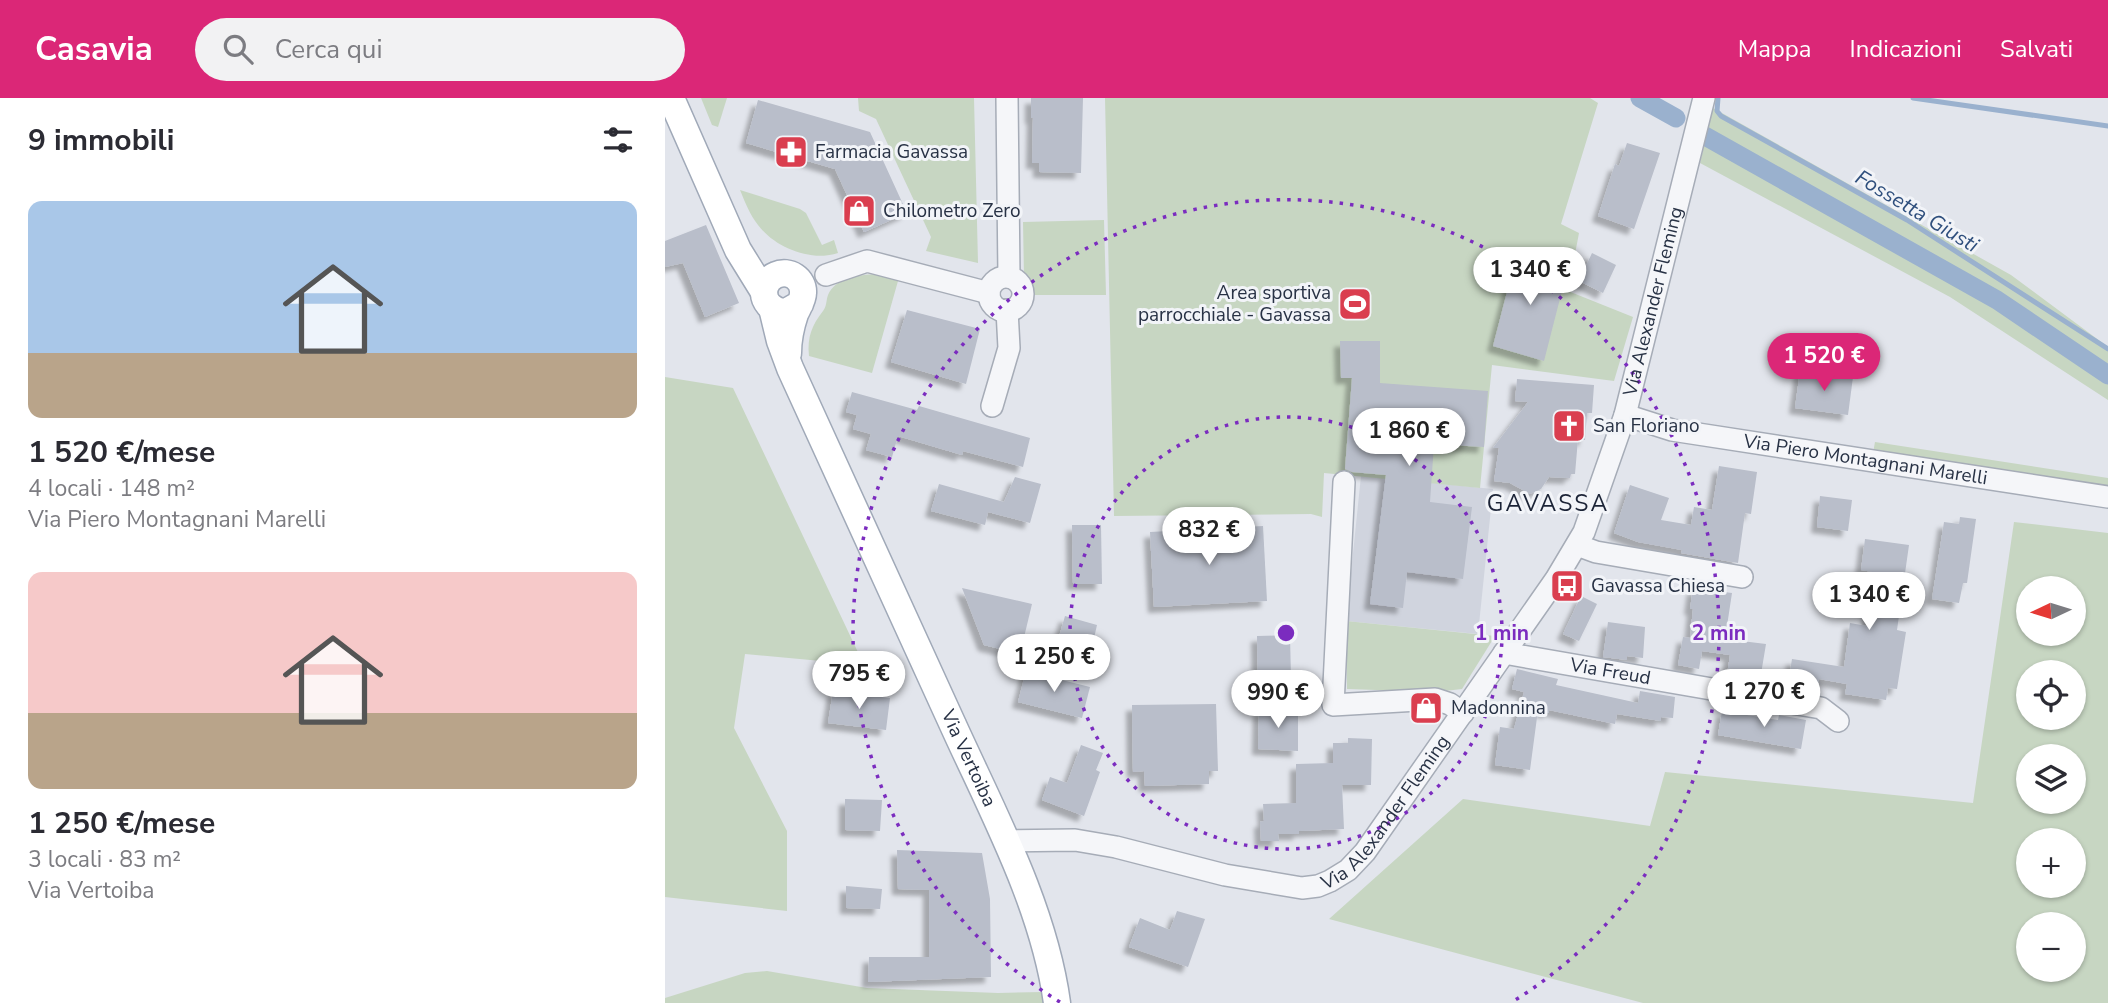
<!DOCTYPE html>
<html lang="it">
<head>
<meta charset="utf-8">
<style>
	body { margin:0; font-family:"Nunito Sans",sans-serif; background:#f2f2f3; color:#2b2b33; height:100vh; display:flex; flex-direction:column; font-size:26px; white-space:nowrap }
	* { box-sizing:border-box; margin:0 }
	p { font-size:23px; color:#7c7c81 }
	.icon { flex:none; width:38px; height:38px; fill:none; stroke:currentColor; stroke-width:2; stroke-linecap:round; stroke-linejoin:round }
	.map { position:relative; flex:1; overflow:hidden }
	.drawer { display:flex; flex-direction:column; background:#fff; width:665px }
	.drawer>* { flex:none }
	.needle { width:46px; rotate:266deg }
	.tools { position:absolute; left:1351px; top:478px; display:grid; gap:14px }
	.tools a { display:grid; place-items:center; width:70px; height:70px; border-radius:50%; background:#fff; box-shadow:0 2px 5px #0004; font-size:35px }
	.price { position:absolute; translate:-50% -60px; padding:0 16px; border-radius:24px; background:#fff; color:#222; font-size:23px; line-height:46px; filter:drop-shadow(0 2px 4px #0008) }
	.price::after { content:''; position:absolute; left:50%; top:42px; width:21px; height:16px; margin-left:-10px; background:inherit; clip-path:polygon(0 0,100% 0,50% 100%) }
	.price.current { background:#db2777; color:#fff }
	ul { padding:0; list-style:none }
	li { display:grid; align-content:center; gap:14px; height:371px; padding:0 28px }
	li span { display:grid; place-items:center; height:217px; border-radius:14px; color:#555 }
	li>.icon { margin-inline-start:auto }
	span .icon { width:126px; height:126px; fill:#fffc; stroke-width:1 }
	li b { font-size:30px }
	h2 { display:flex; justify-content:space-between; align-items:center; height:84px; padding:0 28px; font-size:30px }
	header { display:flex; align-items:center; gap:42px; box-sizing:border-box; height:98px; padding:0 35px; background:#db2777; color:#fff }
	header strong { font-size:33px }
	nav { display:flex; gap:38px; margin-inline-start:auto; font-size:24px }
	.search { width:490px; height:63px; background:#f2f2f3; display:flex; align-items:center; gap:18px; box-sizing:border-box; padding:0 24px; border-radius:38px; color:#7c7c81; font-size:26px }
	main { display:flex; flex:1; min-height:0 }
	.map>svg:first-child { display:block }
</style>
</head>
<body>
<header>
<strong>Casavia</strong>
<div class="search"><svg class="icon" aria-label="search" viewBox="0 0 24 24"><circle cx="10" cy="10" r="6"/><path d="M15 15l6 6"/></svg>Cerca qui</div>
<nav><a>Mappa</a><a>Indicazioni</a><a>Salvati</a></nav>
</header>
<main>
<section class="drawer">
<h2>9 immobili<svg class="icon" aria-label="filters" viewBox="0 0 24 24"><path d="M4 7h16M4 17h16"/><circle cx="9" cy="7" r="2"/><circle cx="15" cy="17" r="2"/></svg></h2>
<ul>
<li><span style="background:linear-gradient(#a9c7e8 70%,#b9a48a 0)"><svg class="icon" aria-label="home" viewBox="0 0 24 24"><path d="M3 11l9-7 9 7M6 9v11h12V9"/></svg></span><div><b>1 520 €/mese</b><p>4 locali · 148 m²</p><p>Via Piero Montagnani Marelli</p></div></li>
<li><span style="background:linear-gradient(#f6c9c9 65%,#b9a48a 0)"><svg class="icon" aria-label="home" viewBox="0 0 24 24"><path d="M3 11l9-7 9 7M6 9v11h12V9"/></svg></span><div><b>1 250 €/mese</b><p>3 locali · 83 m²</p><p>Via Vertoiba</p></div></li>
</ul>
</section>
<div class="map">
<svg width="1443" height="905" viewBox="0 0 1443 905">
	<defs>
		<filter id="shadow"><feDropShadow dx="-6" dy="6" stdDeviation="2" flood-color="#0004"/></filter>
	</defs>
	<rect width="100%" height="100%" fill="#e2e5ec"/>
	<polygon fill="#d0d4de" points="696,378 828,391 813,536 681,523"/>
	<g fill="#c7d6c2" fill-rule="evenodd">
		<polygon points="36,0 62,0 53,29 47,27"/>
		<polygon points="193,0 309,0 313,165 261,153 266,139 211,21 194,13"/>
		<polygon points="440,0 925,0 933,5 896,126 914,135 903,193 968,219 949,283 827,267 815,390 659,375 657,419 646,416 449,418"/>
		<polygon points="1048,10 1346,177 1443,249 1443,302 1285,199 1035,65"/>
		<path d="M 75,92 L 135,111 L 141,115 L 157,147 L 169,142 L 173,155 C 146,164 110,150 93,127 C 85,117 80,104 75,92 Z"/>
		<polygon points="439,122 441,197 366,197 363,182 359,179 358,124"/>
		<path d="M 211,176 L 233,183 L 207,275 L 144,258 C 142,239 147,227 158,213 C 162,208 161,202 163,197 C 171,179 194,177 211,176 Z"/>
		<polygon points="0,279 68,290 199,567 80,556 69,630 122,733 122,813 0,799"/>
		<polygon points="1210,344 1443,380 1443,391 1208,355"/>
		<path d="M 1349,424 L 1443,435 L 1443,905 L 978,905 L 664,821 L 798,701 L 985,728 L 1000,674 L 1308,705 ZM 1363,490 L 1409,490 L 1409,536 L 1363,536 ZM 1363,574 L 1409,574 L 1409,620 L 1363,620 ZM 1363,658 L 1409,658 L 1409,704 L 1363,704 ZM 1363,742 L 1409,742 L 1409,788 L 1363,788 ZM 1363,826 L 1409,826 L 1409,872 L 1363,872 Z"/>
		<polygon points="681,523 830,538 797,591 771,594 682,591"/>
		<polygon points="102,873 202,890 333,895 378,894 380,905 0,905 0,900 80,875"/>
	</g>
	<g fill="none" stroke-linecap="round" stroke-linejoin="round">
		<g stroke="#9ab1ce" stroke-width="5">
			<polyline points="1053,0 1052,13 1056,18 1242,122 1443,251"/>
			<polyline points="1248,0 1443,28"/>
		</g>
		<g stroke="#9ab1ce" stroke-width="19">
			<polyline points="975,0 1011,20"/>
			<polyline points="1040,38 1332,202 1443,277"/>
		</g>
	</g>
	<g fill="#b9beca" filter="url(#shadow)">
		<polygon points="366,0 418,0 416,75 374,74 374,65 367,65 368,20 366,20"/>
		<polygon points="93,2 205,34 242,115 199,134 170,71 81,45"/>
		<polygon points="962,45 995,55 969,131 933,118 950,66 954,68"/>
		<polygon points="41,127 74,205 40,219 18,165 0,169 0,143"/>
		<polygon points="866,152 888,157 884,173 901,177 879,263 828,248 850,163 863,167"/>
		<polygon points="927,155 951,167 938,195 914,183"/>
		<polygon points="242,212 315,231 301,286 226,264"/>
		<polygon points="675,243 715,243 715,285 823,293 819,349 769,346 765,404 807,409 798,481 742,474 738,510 705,506 721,377 687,374 680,371 687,280 676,280"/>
		<polygon points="1135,273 1188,279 1183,317 1130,310"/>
		<polygon points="852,281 929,287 927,315 922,315 920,342 913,341 910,376 906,376 905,380 884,379 876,391 865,396 845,385 829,383 834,350 828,350 863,304 850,303"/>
		<polygon points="187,294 252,312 254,308 365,340 358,369 298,353 297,357 233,338 227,359 201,352 206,336 188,331 192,317 181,314"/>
		<polygon points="1054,368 1092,374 1086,416 1080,415 1073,465 1016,455 1017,452 973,444 949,435 965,387 1004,400 996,422 1026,427 1029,409 1047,412"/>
		<polygon points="350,379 376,386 365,425 323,414 320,427 266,413 274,386 339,404"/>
		<polygon points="1155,398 1187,402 1183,433 1152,429"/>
		<polygon points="1295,419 1311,421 1302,485 1298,485 1294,505 1267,501 1279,424 1294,426"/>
		<polygon points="407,427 436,427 437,486 408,486"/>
		<polygon points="598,428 602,503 489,509 485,434"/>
		<polygon points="1200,441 1244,447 1232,532 1241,534 1232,591 1223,590 1221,602 1180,596 1182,586 1154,581 1153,590 1123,585 1127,561 1179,569 1185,525 1202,528 1208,474 1196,472"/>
		<polygon points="297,490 367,506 355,556 319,547"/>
		<polygon points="1028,490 1067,495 1060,541 1101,546 1095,582 1062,577 1065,557 1037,553 1034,571 1013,567 1018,539 1025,540 1028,511 1025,511"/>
		<polygon points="916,498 932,506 914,543 898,536"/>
		<polygon points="400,518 432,527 425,558 391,549"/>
		<polygon points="943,524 980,529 978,560 962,558 962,562 938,559"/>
		<polygon points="625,537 626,581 593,582 592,538"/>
		<polygon points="852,571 893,581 891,587 973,605 975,593 1010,599 1008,620 996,619 996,623 952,616 950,626 884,612 884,615 873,612 865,672 830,667 835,629 849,631 859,594 847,591"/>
		<polygon points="361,573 425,589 417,620 353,604"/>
		<polygon points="168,593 225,600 221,632 163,625"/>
		<polygon points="551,606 553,673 544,673 544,686 480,688 479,673 468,674 467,607"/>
		<polygon points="594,612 633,612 633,653 593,651"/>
		<polygon points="1057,613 1113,622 1114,617 1141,622 1136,651 1053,637"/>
		<polygon points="683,640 707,641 706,687 677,687 679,731 634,733 634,736 613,736 614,743 596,743 595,724 599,723 598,706 631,705 631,666 668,665 668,645 683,645"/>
		<polygon points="416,647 438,655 431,672 435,674 419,718 377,702 385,679 402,685"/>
		<polygon points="180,701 217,702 215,733 180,732"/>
		<polygon points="232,752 317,755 325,801 326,879 203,884 204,859 264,859 264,792 233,791"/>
		<polygon points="181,788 217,791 215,811 181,810"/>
		<polygon points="512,813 540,821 523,869 464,849 475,820 505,832"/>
	</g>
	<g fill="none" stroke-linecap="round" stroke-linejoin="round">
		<defs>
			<g id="minor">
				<polyline points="342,0 344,179"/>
				<polyline points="161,177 202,163 324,195"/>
				<circle cx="341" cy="196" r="17"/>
				<polyline points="327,308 344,250 342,212"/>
				<path id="s1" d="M 960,317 L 1007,332 L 1443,399"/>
				<polyline points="679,384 668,607 770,601 785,606 798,615"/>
				<polyline points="912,447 931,454 1077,479"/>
				<path id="s2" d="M 839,555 L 1156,610 L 1173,623"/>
				<path id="s3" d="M 340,743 L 410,742 L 451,749 L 560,777 L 637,790 L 653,788 L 665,783 L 683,772 L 700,754 L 891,481 L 919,434 L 960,317 L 1039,0"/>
			</g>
			<g id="major">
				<polyline points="6,0 73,152 99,194"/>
				<path id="s4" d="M 107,210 L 115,243 L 125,270 C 180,389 234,508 288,627 C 328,715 379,809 392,905"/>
				<path d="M 123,255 C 123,242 126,228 130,216 C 133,209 138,202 138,195 C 139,181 124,171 111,177 C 106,179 102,183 100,189 C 96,203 107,214 121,214 L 135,206"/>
			</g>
		</defs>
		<use href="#minor" stroke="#a6acb7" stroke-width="24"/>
		<use href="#major" stroke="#a0a9b8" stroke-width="29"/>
		<use href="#minor" stroke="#f5f6f9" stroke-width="21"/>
		<use href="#major" stroke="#fff" stroke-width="26"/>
	</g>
	<g fill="none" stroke="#7b2cbf" stroke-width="3.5" stroke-dasharray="3.5 7">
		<circle cx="621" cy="535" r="216"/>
		<path d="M395 904A433 433 0 1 1 847 904"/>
	</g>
	<defs>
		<symbol id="pharmacy-square" viewBox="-11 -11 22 22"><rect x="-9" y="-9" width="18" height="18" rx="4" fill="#da3e4f" stroke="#f2f4f8"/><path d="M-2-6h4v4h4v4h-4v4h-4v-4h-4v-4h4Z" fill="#fff"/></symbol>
		<symbol id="shop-square" viewBox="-11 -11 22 22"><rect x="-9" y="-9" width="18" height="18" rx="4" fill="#da3e4f" stroke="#f2f4f8"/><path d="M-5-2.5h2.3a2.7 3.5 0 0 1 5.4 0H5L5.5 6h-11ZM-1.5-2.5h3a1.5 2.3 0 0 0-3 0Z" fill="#fff"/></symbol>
		<symbol id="stadium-square" viewBox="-11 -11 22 22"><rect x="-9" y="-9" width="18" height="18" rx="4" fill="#da3e4f" stroke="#f2f4f8"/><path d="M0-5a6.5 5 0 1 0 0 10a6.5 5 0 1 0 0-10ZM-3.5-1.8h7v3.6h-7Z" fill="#fff"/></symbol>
		<symbol id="church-square" viewBox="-11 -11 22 22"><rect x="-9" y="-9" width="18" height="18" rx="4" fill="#da3e4f" stroke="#f2f4f8"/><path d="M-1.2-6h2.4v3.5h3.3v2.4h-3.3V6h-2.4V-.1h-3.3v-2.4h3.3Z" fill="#fff"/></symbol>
		<symbol id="bus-square" viewBox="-11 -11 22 22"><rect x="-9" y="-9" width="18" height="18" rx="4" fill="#da3e4f" stroke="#f2f4f8"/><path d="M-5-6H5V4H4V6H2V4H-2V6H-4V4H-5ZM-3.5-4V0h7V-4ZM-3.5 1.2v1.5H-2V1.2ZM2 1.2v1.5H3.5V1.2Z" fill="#fff"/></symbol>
	</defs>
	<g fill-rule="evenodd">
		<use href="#pharmacy-square" x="107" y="35" width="38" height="38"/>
		<use href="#shop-square" x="175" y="94" width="38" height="38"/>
		<use href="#stadium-square" x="671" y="187" width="38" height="38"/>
		<use href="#church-square" x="885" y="309" width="38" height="38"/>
		<use href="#bus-square" x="883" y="469" width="38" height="38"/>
		<use href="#shop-square" x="742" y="591" width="38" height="38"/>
	</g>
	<g text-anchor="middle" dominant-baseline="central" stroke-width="6" stroke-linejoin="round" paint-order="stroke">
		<g font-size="19" fill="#283245" stroke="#f2f4f8" text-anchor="start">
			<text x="150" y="54">Farmacia Gavassa</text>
			<text x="218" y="113">Chilometro Zero</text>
			<text x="666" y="195" text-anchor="end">Area sportiva<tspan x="666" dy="22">parrocchiale - Gavassa</tspan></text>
			<text x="928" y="328">San Floriano</text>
			<text x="926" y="488">Gavassa Chiesa</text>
			<text x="786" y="610">Madonnina</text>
		</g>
		<g font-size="19" fill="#283245" stroke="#f2f4f8">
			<text stroke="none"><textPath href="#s3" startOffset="1006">Via Alexander Fleming</textPath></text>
			<text stroke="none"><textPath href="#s1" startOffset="245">Via Piero Montagnani Marelli</textPath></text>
			<text stroke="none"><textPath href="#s2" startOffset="108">Via Freud</textPath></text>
			<text stroke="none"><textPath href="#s4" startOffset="492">Via Vertoiba</textPath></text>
			<text stroke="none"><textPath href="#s3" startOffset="420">Via Alexander Fleming</textPath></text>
		</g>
		<g font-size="21" font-style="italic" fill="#2f4f7d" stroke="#f2f4f8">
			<text transform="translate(1252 113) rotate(31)">Fossetta Giusti</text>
		</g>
		<g font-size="23" letter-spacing="2" fill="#1b2336" stroke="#f2f4f8">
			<text x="883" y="405">GAVASSA</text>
		</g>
	</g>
	<circle cx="621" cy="535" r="10" fill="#7b2cbf" stroke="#f2f4f8" stroke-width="3.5"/>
	<g font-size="21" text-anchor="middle" font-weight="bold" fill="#7b2cbf" stroke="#f2f4f8" stroke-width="6" stroke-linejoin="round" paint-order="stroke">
		<text x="837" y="542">1 min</text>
		<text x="1054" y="542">2 min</text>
	</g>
</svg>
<div class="tools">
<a><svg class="needle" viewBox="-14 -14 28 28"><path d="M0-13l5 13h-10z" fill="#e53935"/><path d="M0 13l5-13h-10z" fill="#7c7c81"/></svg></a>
<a><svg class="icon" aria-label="locate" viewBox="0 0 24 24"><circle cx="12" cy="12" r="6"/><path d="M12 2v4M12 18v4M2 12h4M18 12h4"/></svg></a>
<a><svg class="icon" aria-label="layers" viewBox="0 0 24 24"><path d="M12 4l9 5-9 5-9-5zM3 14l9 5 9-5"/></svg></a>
<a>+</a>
<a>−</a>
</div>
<b class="price" style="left:865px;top:209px">1 340 €</b>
<b class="price current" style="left:1159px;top:295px">1 520 €</b>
<b class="price" style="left:744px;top:370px">1 860 €</b>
<b class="price" style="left:544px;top:469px">832 €</b>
<b class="price" style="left:1204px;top:534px">1 340 €</b>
<b class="price" style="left:389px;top:596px">1 250 €</b>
<b class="price" style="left:194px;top:613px">795 €</b>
<b class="price" style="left:1099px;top:631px">1 270 €</b>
<b class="price" style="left:613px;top:632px">990 €</b>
</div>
</main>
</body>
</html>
